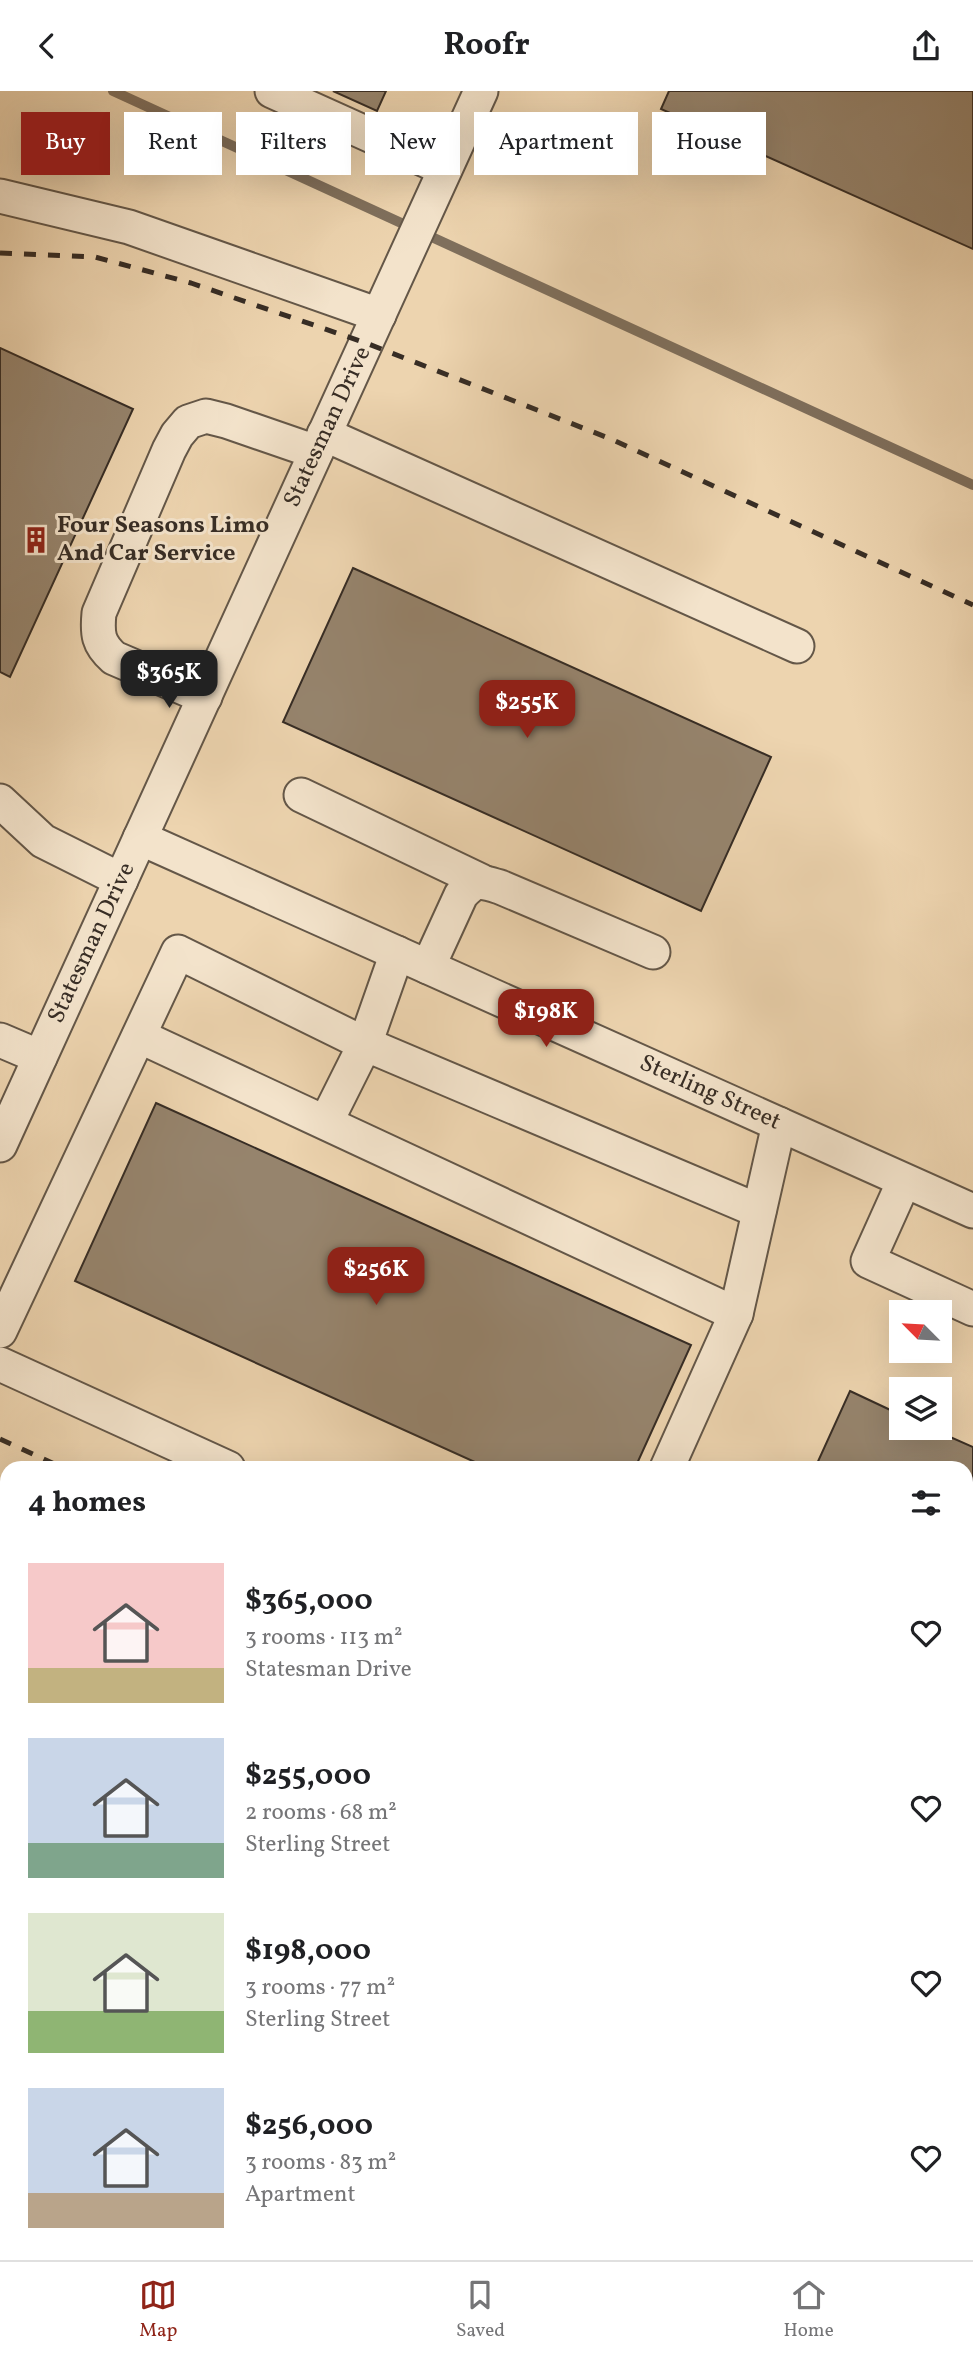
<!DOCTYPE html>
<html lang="en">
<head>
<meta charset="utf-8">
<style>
	body { margin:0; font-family:Vollkorn,serif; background:#f6f6f6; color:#202124; height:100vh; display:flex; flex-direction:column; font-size:26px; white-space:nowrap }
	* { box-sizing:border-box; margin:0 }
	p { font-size:23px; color:#757577 }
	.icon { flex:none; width:38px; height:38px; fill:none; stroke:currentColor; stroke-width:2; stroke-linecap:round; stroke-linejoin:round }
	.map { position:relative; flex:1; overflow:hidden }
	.drawer { position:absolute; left:0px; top:1370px; width:973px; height:800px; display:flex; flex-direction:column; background:#fff; border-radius:21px 21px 0 0; box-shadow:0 7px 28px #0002 }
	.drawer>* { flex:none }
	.hud { position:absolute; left:21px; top:21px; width:931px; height:63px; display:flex; gap:14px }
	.needle { width:46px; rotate:294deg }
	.fabs { position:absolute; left:889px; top:1209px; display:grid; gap:14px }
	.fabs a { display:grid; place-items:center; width:63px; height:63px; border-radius:0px; background:#fff; box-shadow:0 7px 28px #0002; font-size:35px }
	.price { position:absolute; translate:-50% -60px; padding:0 16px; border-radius:14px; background:#8f2418; color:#fff; font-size:23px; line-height:46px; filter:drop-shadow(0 2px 4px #0008) }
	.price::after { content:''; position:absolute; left:50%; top:42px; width:21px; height:16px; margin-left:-10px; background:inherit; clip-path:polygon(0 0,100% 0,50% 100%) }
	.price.on { background:#222; color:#fff }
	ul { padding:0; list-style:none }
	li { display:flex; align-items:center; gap:21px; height:175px; padding:0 28px }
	li span { display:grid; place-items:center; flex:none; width:196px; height:140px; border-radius:0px; color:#555 }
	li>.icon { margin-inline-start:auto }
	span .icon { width:84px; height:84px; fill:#fffc; stroke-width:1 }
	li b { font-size:30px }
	h2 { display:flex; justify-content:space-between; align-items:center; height:84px; padding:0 28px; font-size:30px }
	.tag { padding:0 24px; border-radius:0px; background:#fff; box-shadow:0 7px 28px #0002; font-size:24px; line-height:63px }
	.tag.on { background:#8f2418; color:#fff }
	header { display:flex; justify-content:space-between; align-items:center; height:91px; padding:0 28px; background:#fff; font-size:32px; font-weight:700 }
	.menu { display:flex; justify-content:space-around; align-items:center; height:98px; border-top:2px solid #e0e0e0; background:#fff; font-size:19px; color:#757577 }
	.menu a { display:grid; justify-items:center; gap:4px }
	.menu .on { color:#8f2418 }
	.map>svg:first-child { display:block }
</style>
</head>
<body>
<header><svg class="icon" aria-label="back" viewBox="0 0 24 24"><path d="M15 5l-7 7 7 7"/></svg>Roofr<svg class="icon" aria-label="share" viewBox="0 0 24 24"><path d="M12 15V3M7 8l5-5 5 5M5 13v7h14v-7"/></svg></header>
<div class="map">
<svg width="973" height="2169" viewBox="0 0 973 2169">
	<rect width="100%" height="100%" fill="#edd4af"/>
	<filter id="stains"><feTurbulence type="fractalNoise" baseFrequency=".00286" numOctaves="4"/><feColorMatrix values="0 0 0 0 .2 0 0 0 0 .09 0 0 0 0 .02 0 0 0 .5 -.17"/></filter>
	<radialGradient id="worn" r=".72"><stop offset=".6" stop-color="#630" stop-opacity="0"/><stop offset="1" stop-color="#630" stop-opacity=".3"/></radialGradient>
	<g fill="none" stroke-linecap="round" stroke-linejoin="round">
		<polyline stroke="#7f6f5c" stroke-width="10" points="113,0 973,394"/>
	</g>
	<g fill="#96846d" stroke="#372d25" stroke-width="2">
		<polygon points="333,0 386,0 377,20"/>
		<polygon points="669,0 973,0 973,158 661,18"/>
		<polygon points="0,257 133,318 10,586 0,581"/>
		<polygon points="353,477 771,666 701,820 283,631"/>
		<polygon points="156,1012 691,1254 635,1377 488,1377 75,1190"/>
		<polygon points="850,1300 901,1324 901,1337 930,1337 973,1356 973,1756 966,1753 966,1377 815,1377"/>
		<polygon points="0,1490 7,1494 7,1883 0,1880"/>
		<polygon points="966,1857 973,1860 973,2169 772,2169 759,2163 966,2163"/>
	</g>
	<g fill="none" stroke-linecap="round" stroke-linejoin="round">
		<defs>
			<g id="minor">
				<polyline points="272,0 445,78"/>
				<polyline points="0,105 129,136 379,224"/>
				<polyline points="324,343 797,555"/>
				<path d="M 205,606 L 114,567 C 98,553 97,543 99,522 L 169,359 L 177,344 L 188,331 L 206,325 L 226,330 L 316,361"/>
				<polyline points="301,704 481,790"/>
				<polyline points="0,710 43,750 121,789"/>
				<polyline points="140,747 973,1120"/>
				<path d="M 428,876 L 461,804 C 475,788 480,790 500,796 L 653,861"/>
				<polyline points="139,945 736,1223"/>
				<polyline points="0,949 40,966"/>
				<polyline points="326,1031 365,953 759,1120"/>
				<polyline points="0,1054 481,0"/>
				<polyline points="904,1090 868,1170 973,1218"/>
				<polyline points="0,1240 178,861 365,953 397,862"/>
				<polyline points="0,1273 228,1377"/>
				<polyline points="667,1377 736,1223 779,1033"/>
				<polyline points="0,1465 7,1469"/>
				<polyline points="0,1964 7,1967"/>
				<polyline points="435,2163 448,2169"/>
				<polyline points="311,2169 314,2163"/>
			</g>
			<g id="major">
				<polyline points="0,2098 7,2101"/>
				<polyline points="144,2163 157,2169"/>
			</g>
		</defs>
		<use href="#minor" stroke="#645748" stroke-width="37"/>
		<use href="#major" stroke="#372d25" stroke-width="42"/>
		<use href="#minor" stroke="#f3e3cb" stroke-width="33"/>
		<use href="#major" stroke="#edd4af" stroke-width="38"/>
		<g stroke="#372d25" stroke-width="5" stroke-dasharray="12 12" stroke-linecap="butt">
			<polyline points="0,162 95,166 191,192 366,252 611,348 973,514"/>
			<polyline points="0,1348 63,1377"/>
			<polyline points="966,1790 973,1793"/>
		</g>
	</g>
	<defs>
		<symbol id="building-bare" viewBox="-9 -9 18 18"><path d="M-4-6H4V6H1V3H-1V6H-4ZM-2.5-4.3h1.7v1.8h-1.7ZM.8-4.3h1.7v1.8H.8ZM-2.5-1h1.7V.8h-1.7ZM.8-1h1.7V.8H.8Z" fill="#8f2418" stroke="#f3e3cb" stroke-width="2.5" paint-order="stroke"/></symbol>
	</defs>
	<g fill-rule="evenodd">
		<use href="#building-bare" x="17" y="430" width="38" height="38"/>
	</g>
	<g text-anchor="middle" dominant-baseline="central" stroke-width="6" stroke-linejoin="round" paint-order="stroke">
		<g font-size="24" fill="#372d25" stroke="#f3e3cb">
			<text transform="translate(328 336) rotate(-65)">Statesman Drive</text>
			<text transform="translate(92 852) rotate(-65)">Statesman Drive</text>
			<text transform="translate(710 1002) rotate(24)">Sterling Street</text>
		</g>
		<g font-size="24" font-weight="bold" fill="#372d25" stroke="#f3e3cb" text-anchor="start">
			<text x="57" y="435">Four Seasons Limo<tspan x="57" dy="28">And Car Service</tspan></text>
		</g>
	</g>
	<rect width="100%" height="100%" filter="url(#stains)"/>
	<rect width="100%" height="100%" fill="url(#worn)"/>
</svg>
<div class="fabs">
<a><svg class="needle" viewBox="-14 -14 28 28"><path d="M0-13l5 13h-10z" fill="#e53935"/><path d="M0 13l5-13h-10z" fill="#757577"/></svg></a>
<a><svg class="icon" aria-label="layers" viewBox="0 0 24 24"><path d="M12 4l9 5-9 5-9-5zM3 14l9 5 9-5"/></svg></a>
</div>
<b class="price on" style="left:169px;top:619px">$365K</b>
<b class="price" style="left:527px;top:649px">$255K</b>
<b class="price" style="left:546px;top:958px">$198K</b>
<b class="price" style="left:376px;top:1216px">$256K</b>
<div class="hud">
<a class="tag on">Buy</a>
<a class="tag">Rent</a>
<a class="tag">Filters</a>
<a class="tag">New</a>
<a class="tag">Apartment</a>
<a class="tag">House</a>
</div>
<section class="drawer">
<h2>4 homes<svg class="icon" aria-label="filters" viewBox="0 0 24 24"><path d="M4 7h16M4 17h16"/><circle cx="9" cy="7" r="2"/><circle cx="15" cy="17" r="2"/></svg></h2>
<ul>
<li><span style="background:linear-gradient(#f6c9c9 75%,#c2b280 0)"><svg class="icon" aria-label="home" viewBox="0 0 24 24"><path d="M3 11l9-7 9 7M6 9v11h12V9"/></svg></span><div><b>$365,000</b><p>3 rooms · 113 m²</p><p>Statesman Drive</p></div><svg class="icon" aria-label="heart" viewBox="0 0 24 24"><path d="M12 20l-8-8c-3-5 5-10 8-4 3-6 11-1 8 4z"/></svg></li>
<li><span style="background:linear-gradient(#c9d6e8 75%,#7fa58c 0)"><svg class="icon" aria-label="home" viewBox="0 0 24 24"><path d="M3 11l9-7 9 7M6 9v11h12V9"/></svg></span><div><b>$255,000</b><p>2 rooms · 68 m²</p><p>Sterling Street</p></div><svg class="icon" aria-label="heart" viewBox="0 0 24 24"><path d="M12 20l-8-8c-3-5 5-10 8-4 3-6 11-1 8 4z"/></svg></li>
<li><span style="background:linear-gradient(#dfe7d0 70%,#8fb573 0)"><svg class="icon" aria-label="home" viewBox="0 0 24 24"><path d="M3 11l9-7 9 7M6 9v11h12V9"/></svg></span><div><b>$198,000</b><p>3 rooms · 77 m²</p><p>Sterling Street</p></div><svg class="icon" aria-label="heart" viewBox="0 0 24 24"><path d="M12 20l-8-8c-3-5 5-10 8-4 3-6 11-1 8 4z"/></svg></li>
<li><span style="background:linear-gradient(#c9d6e8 75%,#b9a48a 0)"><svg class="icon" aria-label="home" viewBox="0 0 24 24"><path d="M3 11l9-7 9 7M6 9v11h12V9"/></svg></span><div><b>$256,000</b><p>3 rooms · 83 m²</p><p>Apartment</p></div><svg class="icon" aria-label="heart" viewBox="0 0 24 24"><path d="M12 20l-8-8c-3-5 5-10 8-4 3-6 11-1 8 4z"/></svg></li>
</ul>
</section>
</div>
<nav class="menu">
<a class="on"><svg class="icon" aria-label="map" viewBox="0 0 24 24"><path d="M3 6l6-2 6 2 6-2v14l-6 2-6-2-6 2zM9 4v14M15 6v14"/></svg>Map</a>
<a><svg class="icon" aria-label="saved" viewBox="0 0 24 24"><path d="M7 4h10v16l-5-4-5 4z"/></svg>Saved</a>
<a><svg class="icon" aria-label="home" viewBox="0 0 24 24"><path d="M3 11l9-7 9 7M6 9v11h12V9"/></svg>Home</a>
</nav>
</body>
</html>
